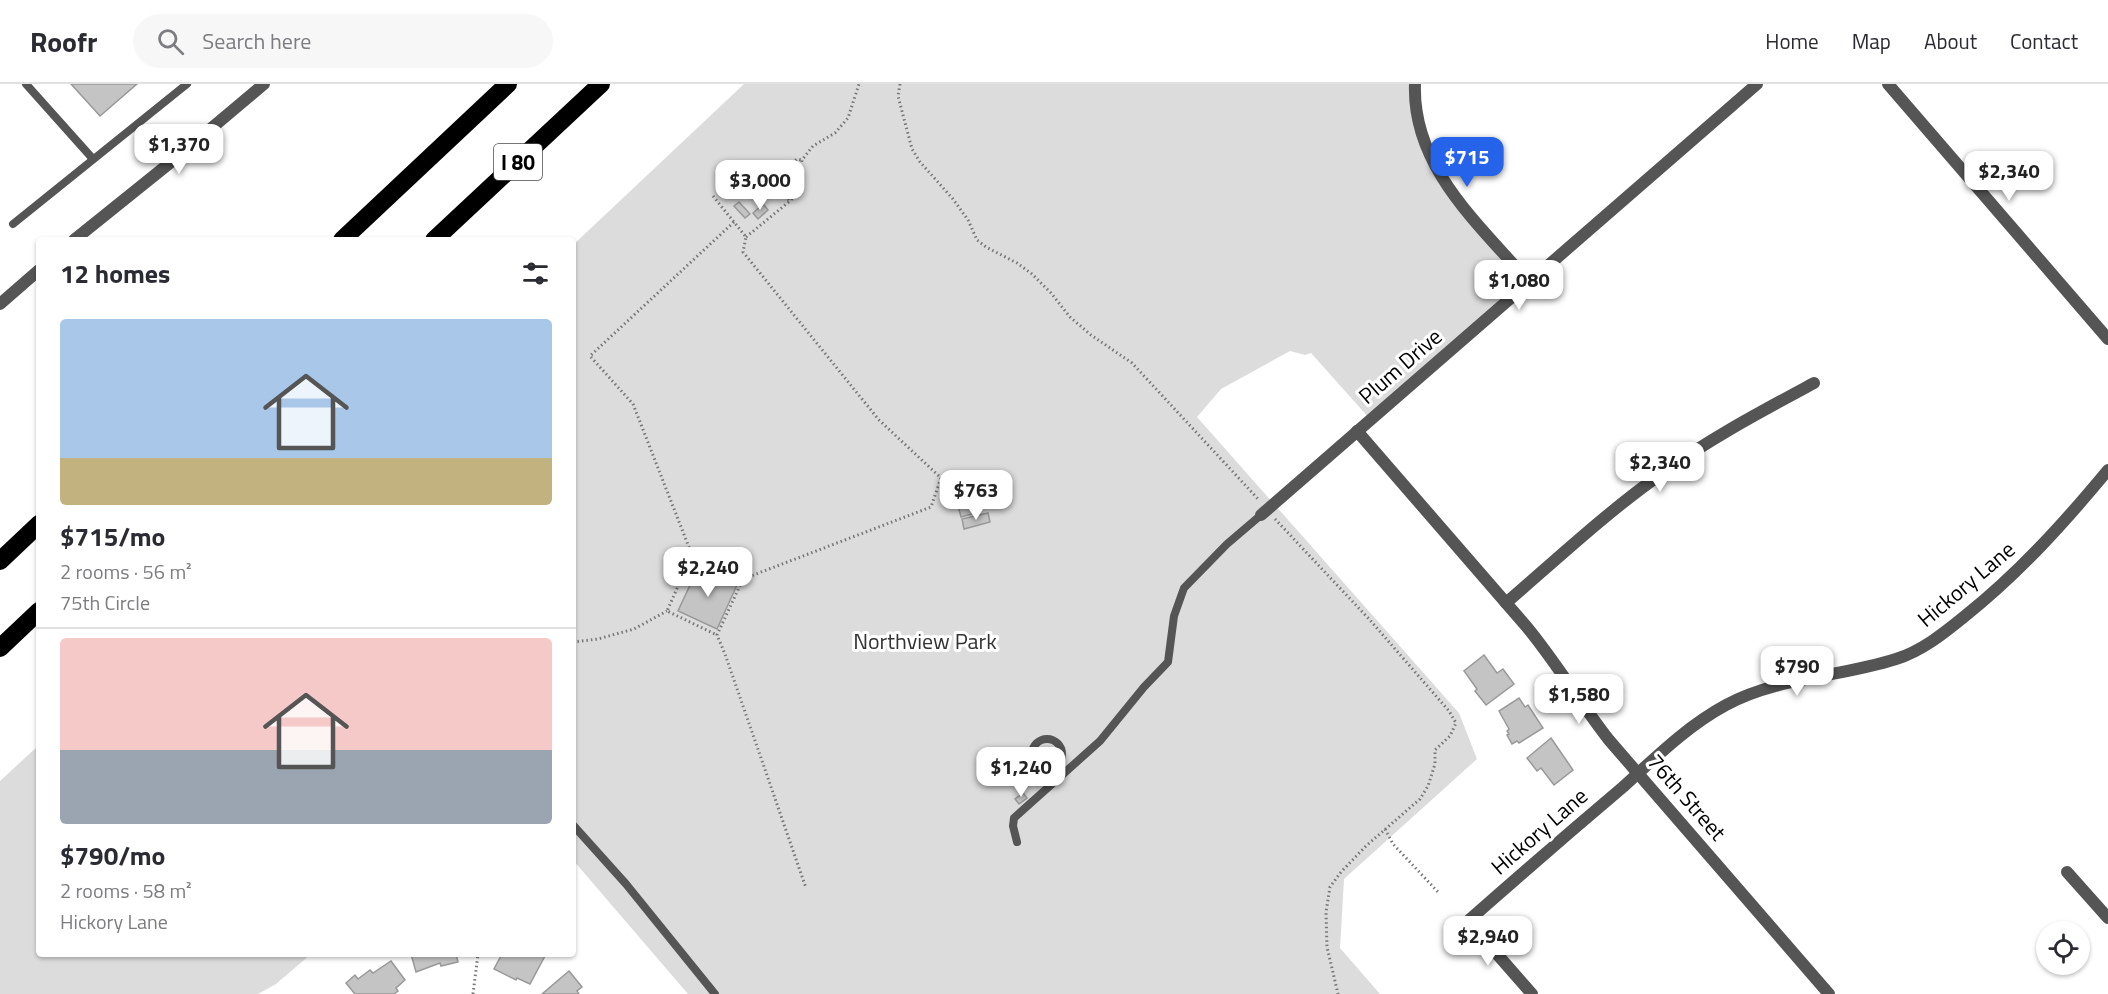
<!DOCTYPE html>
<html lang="en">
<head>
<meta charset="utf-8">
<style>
	body { margin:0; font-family:"Titillium Web",sans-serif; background:#f7f7f7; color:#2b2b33; height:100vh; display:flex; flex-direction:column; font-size:22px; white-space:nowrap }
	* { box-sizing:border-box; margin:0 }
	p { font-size:20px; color:#7c7c81 }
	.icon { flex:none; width:33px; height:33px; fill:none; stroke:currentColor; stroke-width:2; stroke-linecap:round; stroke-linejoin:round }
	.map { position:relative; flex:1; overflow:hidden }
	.sheet { position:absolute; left:36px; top:153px; width:540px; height:720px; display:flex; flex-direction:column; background:#fff; border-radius:6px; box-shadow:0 2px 4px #0004 }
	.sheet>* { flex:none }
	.tools { position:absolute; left:2036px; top:837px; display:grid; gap:12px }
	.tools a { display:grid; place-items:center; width:54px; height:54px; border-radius:50%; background:#fff; box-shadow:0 2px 4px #0004; font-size:30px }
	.price { position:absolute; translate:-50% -51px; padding:0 14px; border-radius:12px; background:#fff; color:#222; font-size:20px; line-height:39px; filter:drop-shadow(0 2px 3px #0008) }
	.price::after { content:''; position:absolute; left:50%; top:36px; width:18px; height:14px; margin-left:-9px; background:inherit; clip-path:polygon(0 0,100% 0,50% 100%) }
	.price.selected { background:#2563eb; color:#fff }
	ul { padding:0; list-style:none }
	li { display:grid; align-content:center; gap:12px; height:318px; padding:0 24px }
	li+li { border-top:2px solid #e1e1e2 }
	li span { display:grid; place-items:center; height:186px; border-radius:6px; color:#555 }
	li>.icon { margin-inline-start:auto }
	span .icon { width:108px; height:108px; fill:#fffc; stroke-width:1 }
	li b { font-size:26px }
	h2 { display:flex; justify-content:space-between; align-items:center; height:72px; padding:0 24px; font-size:26px }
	header { display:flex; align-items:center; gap:36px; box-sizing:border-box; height:84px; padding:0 30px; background:#fff; border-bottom:2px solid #e1e1e2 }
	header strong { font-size:28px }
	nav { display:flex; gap:33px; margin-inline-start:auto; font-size:21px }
	.search { width:420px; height:54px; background:#f7f7f7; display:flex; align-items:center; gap:15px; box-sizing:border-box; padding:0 21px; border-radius:33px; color:#7c7c81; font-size:22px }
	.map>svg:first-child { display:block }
</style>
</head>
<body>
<header>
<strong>Roofr</strong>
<div class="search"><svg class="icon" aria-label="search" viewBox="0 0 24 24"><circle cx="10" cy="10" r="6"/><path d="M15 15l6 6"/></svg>Search here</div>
<nav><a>Home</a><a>Map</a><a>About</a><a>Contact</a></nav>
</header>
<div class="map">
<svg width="2108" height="910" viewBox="0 0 2108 910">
	<rect width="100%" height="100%" fill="#fff"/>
	<g fill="#dcdcdc">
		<polygon points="744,0 1415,0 1432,79 1529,198 1370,335 1311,269 1305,271 1290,267 1221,305 1197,333 1459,629 1477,675 1344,795 1340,864 1380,910 688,910 573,776 573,161"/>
		<polygon points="39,661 39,870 311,870 276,900 258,910 0,910 0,697"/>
	</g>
	<g fill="#c4c4c4" stroke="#999" stroke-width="1.5">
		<polygon points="71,0 137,0 100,32"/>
		<polygon points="779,92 793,105 786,112 772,98"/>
		<polygon points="739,118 750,130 745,134 734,122"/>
		<polygon points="763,120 768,126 758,135 753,129"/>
		<polygon points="975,409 979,428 961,433 956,414"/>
		<polygon points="988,429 990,438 964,445 962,435"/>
		<polygon points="698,484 737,501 717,545 678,527"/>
		<polygon points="1484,571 1497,589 1503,585 1514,600 1486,621 1475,607 1477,605 1464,587"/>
		<polygon points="1519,614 1525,623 1528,621 1543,644 1519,659 1517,657 1512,660 1507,651 1509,650 1507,647 1509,645 1499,627"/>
		<polygon points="1551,654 1573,686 1554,701 1541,684 1537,687 1527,674"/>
		<polygon points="1023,709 1027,714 1019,720 1015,715"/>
		<polygon points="411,870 456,870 458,878 441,882 440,879 416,888"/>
		<polygon points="502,870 546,870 530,900 517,894 516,896 494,885"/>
		<polygon points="391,877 405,896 396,904 398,907 394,910 355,910 346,899 355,891 358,895 370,886 373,889"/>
		<polygon points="569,887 582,903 577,907 579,910 542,910"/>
	</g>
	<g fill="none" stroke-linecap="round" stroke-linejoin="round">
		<g stroke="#777" stroke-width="3" stroke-dasharray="1.5 3" stroke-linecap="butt">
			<polyline points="900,0 898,12 912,65 920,78 953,115 968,136 977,156 986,163 1017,179 1032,190 1051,209 1070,233 1091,251 1132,279 1259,416"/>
			<polyline points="780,90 771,98 790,117"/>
			<polyline points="791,101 780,90 797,75 802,76"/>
			<polyline points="713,112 746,153 743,168 879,336 941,394 931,423 743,495 717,551 725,570 806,804"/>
			<polyline points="734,138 590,272 633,320 692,471 742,495"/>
			<polyline points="746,153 790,117 798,107 802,76 813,62 835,49 848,34 859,0"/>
			<polyline points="1275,435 1369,535 1449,627 1456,639 1450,652 1435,666 1435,680 1428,702 1420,715 1366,762 1341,788 1330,803 1326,828 1327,863 1338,910"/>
			<polyline points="692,471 667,527 717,551"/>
			<polyline points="573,558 598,555 634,545 667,527"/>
			<polyline points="1385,745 1393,760 1438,808"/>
			<polyline points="473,910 478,870"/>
		</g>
		<g stroke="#555" stroke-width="8">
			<polyline points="26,0 93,75"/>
			<polyline points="13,140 187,0"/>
			<circle cx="1047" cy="670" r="15"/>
			<polyline points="573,741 626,800 715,910"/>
			<polyline points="1017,758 1013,742 1014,734 1100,657 1144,603 1168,578 1174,532 1184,504 1227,460 1261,431"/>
		</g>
		<g stroke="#555" stroke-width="12">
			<path d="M 1415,0 C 1412,83 1479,140 1529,198"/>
			<polyline points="1888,0 2108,255"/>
			<polyline points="74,156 176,74 264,0"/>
			<polyline points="0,220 39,186"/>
			<path d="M 1357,347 L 1526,542 C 1556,578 1580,619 1609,656 L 1829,910"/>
			<polyline points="1261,431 1757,0"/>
			<path d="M 1506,519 C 1557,475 1606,429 1661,390 C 1709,355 1762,327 1814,299"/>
			<polyline points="2067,788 2108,834"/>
			<path d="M 1532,910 L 1468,837 C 1519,792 1571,747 1623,703 C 1655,674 1687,642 1726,621 C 1777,593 1841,593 1896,575 C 1922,567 1944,549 1965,532 C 2019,489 2064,439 2108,386"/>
		</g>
		<g stroke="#000" stroke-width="18">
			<polyline points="342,156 508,0"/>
			<polyline points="434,156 601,0"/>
			<polyline points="0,477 39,440"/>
			<polyline points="0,564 39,527"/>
		</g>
	</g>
	<g text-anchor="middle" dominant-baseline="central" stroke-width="6" stroke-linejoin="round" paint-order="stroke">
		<rect fill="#fff" stroke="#4c4c4c" stroke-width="1.5" x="494" y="60" width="48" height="36" rx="4.5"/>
		<g font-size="21" font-weight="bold" fill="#000">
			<text x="518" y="78">I 80</text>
		</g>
		<g font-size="22" fill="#000" stroke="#fff">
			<text transform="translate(1400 282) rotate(-41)">Plum Drive</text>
			<text transform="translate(1966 500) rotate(-40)">Hickory Lane</text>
			<text transform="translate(1687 713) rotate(49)">76th Street</text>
			<text transform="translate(1539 747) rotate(-41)">Hickory Lane</text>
		</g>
		<g font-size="22" fill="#333" stroke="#fff">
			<text x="925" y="557">Northview Park</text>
		</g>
	</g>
</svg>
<div class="tools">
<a><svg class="icon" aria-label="locate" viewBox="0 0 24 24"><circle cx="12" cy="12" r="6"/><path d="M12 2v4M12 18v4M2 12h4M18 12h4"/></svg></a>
</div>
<b class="price" style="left:179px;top:91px">$1,370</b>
<b class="price selected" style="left:1467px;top:104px">$715</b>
<b class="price" style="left:2009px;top:118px">$2,340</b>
<b class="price" style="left:760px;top:127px">$3,000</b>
<b class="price" style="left:1519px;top:227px">$1,080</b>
<b class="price" style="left:1660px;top:409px">$2,340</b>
<b class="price" style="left:976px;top:437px">$763</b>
<b class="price" style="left:708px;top:514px">$2,240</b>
<b class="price" style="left:1797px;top:613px">$790</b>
<b class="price" style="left:1579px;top:641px">$1,580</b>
<b class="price" style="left:1021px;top:714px">$1,240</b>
<b class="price" style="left:1488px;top:883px">$2,940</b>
<section class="sheet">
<h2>12 homes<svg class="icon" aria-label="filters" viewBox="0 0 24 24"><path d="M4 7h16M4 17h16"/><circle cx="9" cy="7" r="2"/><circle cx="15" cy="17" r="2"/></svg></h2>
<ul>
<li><span style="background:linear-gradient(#a9c7e8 75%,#c2b280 0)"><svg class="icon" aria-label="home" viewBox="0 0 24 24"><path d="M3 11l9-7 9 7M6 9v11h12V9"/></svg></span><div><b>$715/mo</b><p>2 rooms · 56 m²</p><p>75th Circle</p></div></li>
<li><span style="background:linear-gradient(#f6c9c9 60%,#9aa5b1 0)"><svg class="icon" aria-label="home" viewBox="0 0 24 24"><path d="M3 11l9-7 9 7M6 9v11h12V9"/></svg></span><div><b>$790/mo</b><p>2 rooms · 58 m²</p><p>Hickory Lane</p></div></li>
</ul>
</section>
</div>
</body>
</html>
